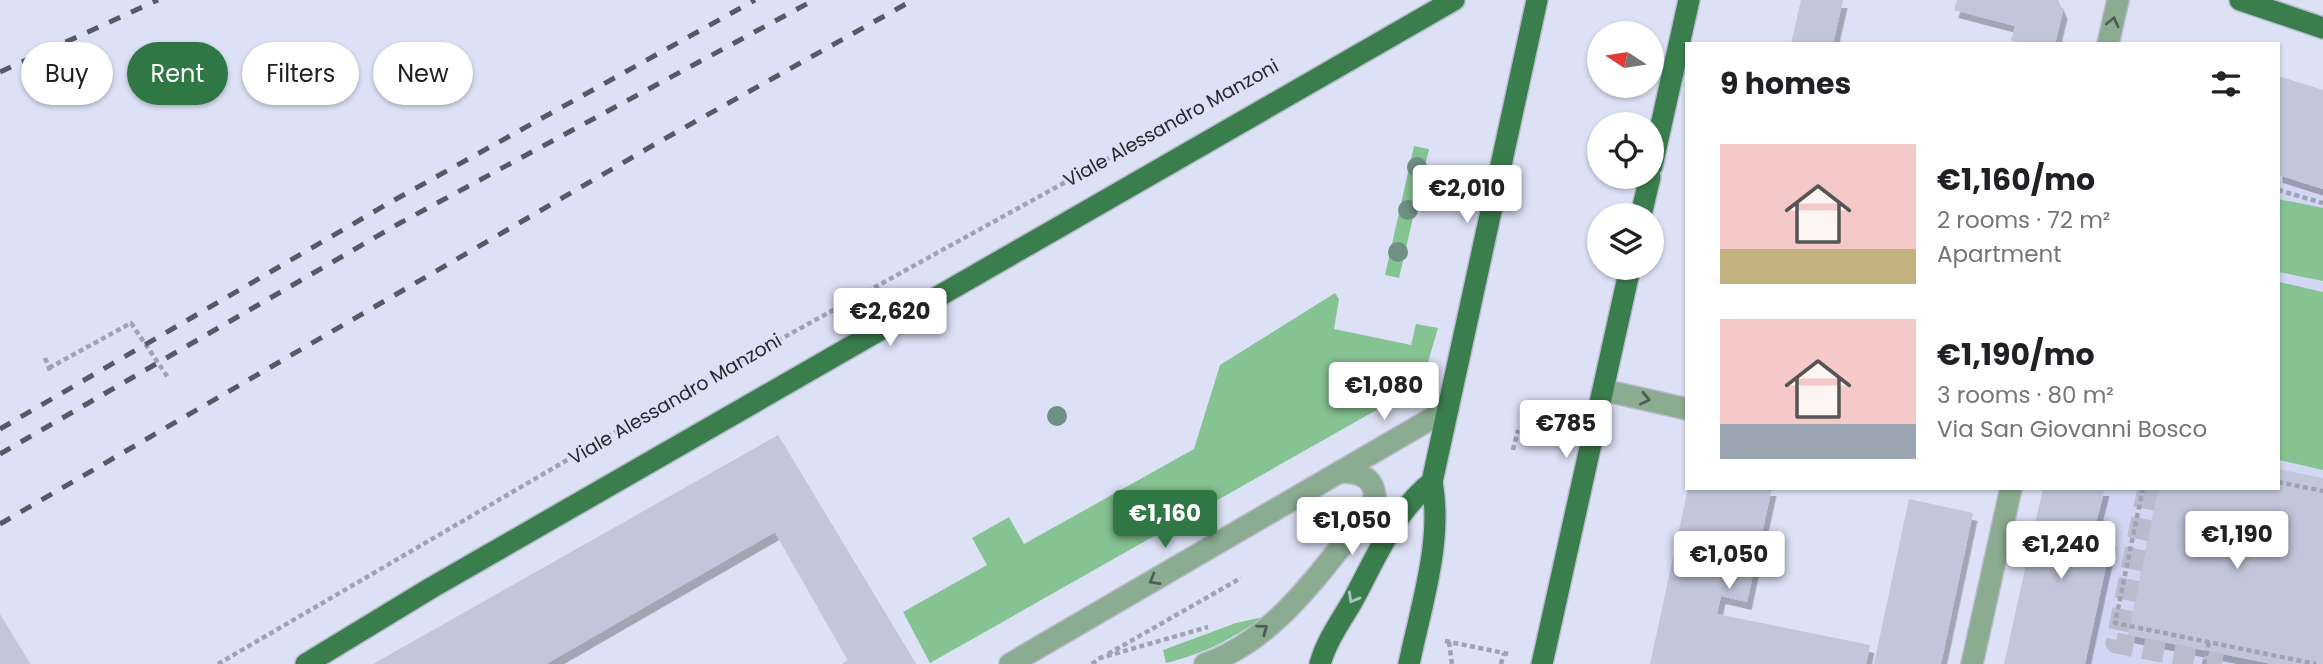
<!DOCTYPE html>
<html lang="en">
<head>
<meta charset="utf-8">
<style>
	body { margin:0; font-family:Poppins,sans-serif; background:#f2f2f2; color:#202124; height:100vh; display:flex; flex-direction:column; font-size:26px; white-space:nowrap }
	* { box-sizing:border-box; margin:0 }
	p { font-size:23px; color:#757577 }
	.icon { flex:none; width:38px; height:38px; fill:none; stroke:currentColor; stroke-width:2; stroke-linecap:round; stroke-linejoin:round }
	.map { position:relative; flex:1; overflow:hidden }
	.sheet { position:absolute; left:1685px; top:42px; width:595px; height:448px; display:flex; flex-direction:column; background:#fff; border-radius:0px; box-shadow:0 2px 5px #0004 }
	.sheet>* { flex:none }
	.top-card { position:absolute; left:21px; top:42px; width:665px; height:63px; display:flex; gap:14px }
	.needle { width:46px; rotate:282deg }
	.buttons { position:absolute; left:1587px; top:21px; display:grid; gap:14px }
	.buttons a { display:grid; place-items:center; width:77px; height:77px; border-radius:50%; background:#fff; box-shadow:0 2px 5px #0004; font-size:35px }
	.price { position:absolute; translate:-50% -60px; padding:0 16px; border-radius:7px; background:#fff; color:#222; font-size:23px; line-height:46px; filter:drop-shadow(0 2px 4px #0008) }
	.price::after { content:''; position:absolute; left:50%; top:42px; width:21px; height:16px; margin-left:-10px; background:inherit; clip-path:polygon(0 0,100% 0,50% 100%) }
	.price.selected { background:#2f7744; color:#fff }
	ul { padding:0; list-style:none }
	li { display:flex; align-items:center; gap:21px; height:175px; padding:0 35px }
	li span { display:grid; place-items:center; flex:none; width:196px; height:140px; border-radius:0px; color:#555 }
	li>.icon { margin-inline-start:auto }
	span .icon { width:84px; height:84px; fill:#fffc; stroke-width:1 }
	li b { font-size:30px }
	h2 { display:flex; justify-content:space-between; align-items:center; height:84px; padding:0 35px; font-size:30px }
	.chip { padding:0 24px; border-radius:32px; background:#fff; box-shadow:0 2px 5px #0004; font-size:24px; line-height:63px }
	.chip.selected { background:#2f7744; color:#fff }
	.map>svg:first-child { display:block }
</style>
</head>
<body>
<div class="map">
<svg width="2323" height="664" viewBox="0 0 2323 664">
	<defs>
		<filter id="shadow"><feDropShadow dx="4.5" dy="8" stdDeviation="0" flood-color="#0004"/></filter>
	</defs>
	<rect width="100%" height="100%" fill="#dde1f5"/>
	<polygon fill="#d1d6f2" points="2279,175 2323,189 2323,664 2085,664 2111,540 2093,535 2105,488 2278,488"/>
	<g fill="#86c393">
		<polygon points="1414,146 1429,149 1399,278 1385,275"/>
		<polygon points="2278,199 2323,208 2323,281 2279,272"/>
		<polygon points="2279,282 2323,292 2323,470 2279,460"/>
		<polygon points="1335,293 1339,299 1334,329 1411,345 1416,324 1438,328 1426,369 1410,391 930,663 903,612 987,565 972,538 1009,517 1024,544 1194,449 1220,365"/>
		<path d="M 1263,617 C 1232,639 1204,654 1166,663 L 1163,650 L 1236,623 Z"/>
	</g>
	<g fill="#c2c6da" filter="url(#shadow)">
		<polygon points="1801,0 1843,0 1833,44 1791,44"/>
		<polygon points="1957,0 2058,0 2063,11 2055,44 2011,41 2015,26 1954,10"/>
		<polygon points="2278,76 2323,90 2323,189 2278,175"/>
		<polygon points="778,435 916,664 842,664 848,660 775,532 546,664 373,664"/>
		<polygon points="2278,469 2323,478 2323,664 2272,664 2128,635 2158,488 2278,488"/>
		<polygon points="1688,488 1772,488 1747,602 1721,596 1717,614 1870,645 1866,664 1650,664"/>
		<polygon points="2043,488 2105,488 2093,535 2112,539 2085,664 2004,664"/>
		<polygon points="1909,499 1973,513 1941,664 1874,664"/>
		<polygon points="0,614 30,664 0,664"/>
	</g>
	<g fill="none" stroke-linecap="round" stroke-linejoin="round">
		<polyline stroke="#b8bccd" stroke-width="21" stroke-dasharray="21 10" stroke-linecap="butt" points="2148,488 2116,643 2222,664"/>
		<defs>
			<g id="minor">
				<polyline points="2108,44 2118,0"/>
				<polyline points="1603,390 1687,409"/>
				<polyline points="1010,664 1448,409"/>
				<path d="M 1205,664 C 1277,639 1321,570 1367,514 L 1375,496 C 1373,476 1358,472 1340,472"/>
				<polyline points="1972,664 2011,488"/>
			</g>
			<g id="major">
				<polyline points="2240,0 2323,28"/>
				<polyline points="1652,166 1689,0"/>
				<polyline points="1641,215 1650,177"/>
				<polyline points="306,664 431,588 1454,0"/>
				<path d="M 1320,664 C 1326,642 1340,622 1352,602 C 1375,560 1393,513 1432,482"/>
				<path d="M 1409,664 C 1421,606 1443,541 1432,482 L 1537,0"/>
				<polyline points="1542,664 1630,268"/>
			</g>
		</defs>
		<use href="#minor" stroke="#b8bccd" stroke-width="24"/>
		<use href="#major" stroke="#b8bccd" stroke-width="24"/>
		<g stroke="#9fa2b2" stroke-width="4.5" stroke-dasharray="5 3.5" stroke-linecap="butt">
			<polyline points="2278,181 2278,183"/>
			<polyline points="2278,190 2323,203"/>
			<polyline points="45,358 51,373"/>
			<polyline points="49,368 131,323 169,379"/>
			<polyline points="1513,450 1518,430"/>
			<polyline points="2278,482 2323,491"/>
			<polyline points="2143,488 2115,623 2316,664"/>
			<polyline points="1445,641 1509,654"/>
			<polyline points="1449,642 1452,664"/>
			<polyline points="1108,654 1241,578"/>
			<polyline points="218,664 663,404 1198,109"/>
			<polyline points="1092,664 1100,658 1208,627"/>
			<polyline points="1501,664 1504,653"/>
		</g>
		<use href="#minor" stroke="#8bac91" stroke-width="21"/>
		<use href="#major" stroke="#3b7e4d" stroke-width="21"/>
		<g stroke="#575964" stroke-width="5" stroke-dasharray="12 12" stroke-linecap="butt">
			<polyline points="0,72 158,0"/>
			<polyline points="0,429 389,203 755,0"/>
			<polyline points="0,454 400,223 814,0"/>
			<polyline points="0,524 657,143 913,0"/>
		</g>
		<polyline stroke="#9fa2b2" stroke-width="4.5" stroke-dasharray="5 3.5" stroke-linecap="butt" points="2204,664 2209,642"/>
	</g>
	<g fill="#6f9184">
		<circle cx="1417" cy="167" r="10"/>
		<circle cx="1408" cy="210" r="10"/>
		<circle cx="1398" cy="252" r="10"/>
		<circle cx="1057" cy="416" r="10"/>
	</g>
	<defs><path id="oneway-chevron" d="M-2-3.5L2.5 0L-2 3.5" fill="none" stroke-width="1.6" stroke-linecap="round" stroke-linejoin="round" transform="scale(1.75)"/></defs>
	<g stroke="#4e5d56">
		<use href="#oneway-chevron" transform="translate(2113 22) rotate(-77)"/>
		<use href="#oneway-chevron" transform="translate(1645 399) rotate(13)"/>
		<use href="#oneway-chevron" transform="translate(1154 580) rotate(150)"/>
		<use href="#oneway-chevron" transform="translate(1263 629) rotate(-36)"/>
	</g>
	<use stroke="#acc3c3" href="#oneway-chevron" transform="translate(1353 598) rotate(119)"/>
	<g text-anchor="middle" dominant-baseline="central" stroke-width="5" stroke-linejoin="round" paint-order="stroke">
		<g font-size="19" fill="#26282f" stroke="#dde1f5">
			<text transform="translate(1171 123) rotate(-29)">Viale Alessandro Manzoni</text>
			<text transform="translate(675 399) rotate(-30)">Viale Alessandro Manzoni</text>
		</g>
	</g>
</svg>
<div class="buttons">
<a><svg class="needle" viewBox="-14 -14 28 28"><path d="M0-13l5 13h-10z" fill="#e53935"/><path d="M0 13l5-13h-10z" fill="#757577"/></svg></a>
<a><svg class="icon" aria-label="locate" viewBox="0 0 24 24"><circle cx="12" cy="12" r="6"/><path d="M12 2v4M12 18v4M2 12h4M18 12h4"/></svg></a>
<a><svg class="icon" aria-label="layers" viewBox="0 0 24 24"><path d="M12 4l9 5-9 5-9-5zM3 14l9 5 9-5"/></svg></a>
</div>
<b class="price" style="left:1467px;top:225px">€2,010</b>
<b class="price" style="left:890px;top:348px">€2,620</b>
<b class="price" style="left:1384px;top:422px">€1,080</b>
<b class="price" style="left:1566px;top:460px">€785</b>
<b class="price selected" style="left:1165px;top:550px">€1,160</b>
<b class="price" style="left:1352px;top:557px">€1,050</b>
<b class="price" style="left:2237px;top:571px">€1,190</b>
<b class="price" style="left:2061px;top:581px">€1,240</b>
<b class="price" style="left:1729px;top:591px">€1,050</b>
<div class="top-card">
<a class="chip">Buy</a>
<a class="chip selected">Rent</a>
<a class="chip">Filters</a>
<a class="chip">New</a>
</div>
<section class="sheet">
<h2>9 homes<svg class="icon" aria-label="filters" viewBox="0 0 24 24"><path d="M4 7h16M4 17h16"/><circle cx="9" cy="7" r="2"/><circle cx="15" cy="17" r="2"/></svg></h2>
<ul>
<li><span style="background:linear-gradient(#f6c9c9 75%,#c2b280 0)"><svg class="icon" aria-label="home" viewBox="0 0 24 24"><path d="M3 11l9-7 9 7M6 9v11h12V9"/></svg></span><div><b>€1,160/mo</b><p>2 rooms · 72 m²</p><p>Apartment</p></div></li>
<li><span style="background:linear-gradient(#f6c9c9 75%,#9aa5b1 0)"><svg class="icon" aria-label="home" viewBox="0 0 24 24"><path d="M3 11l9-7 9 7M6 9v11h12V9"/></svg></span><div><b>€1,190/mo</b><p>3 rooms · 80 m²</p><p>Via San Giovanni Bosco</p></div></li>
</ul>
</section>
</div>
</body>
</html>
